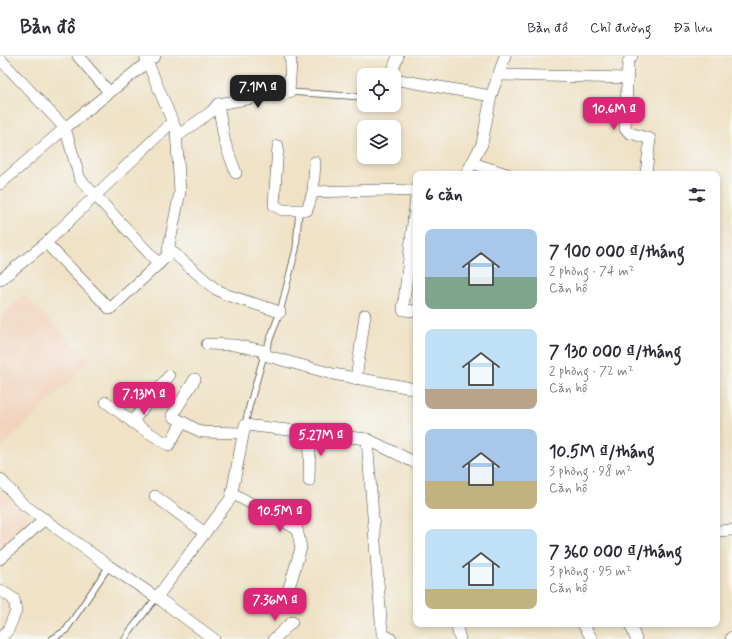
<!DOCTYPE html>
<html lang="vi">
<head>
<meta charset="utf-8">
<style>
	body { margin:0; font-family:Mynerve,sans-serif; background:#f7f7f7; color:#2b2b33; height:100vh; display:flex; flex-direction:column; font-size:15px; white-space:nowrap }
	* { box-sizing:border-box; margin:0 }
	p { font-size:13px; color:#7c7c81 }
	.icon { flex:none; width:22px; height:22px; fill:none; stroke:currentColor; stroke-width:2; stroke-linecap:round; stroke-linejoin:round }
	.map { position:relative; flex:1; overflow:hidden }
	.details { position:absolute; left:413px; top:115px; width:307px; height:456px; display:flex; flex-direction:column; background:#fff; border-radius:8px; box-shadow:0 2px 6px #0003 }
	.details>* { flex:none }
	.fabs { position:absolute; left:357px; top:12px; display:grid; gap:8px }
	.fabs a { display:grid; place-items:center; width:44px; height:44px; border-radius:8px; background:#fff; box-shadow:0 2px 6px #0003; font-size:20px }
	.price { position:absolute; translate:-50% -34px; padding:0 9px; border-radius:8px; background:#db2777; color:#fff; font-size:13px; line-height:26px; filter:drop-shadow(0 1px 2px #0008) }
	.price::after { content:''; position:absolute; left:50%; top:24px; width:12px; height:9px; margin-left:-6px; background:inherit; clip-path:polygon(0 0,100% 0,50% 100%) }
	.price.on { background:#222; color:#fff }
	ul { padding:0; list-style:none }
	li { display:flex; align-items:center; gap:12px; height:100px; padding:0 12px }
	li span { display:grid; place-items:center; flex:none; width:112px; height:80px; border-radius:8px; color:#555 }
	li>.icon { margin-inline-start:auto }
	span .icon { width:48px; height:48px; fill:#fffc; stroke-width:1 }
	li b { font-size:17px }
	h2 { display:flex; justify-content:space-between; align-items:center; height:48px; padding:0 12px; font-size:17px }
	header { display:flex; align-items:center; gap:24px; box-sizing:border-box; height:56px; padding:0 20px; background:#fff; border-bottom:1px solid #e1e1e2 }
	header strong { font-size:19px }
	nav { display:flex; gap:22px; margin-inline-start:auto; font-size:14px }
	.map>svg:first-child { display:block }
</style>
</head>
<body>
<header>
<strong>Bản đồ</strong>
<nav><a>Bản đồ</a><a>Chỉ đường</a><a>Đã lưu</a></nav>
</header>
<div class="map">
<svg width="732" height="583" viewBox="0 0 732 583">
	<rect width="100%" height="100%" fill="#f6f6f2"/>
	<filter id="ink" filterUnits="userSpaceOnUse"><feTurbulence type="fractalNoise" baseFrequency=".025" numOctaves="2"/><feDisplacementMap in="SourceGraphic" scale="8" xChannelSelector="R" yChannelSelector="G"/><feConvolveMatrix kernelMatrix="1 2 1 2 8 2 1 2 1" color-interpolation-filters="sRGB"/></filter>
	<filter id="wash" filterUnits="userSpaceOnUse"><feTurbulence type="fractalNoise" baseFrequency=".012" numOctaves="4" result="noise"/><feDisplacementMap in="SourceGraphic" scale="16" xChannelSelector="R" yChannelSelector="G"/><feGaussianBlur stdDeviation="0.9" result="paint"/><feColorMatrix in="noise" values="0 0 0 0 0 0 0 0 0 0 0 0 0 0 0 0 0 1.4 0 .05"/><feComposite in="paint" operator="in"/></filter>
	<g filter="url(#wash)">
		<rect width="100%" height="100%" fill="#efe2c6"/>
		<g fill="#f2d4be">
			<polygon points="24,239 89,303 72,323 0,393 0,262"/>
			<polygon points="0,433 29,463 0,494"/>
		</g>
	</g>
	<g filter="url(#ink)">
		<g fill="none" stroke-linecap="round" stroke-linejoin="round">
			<defs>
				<g id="service">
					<polyline points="289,36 364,41"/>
					<polyline points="245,369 249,351 264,299 280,256 296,193 299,154"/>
					<polyline points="52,583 66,574 109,510"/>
					<polyline points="125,583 130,575 157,541"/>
				</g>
				<g id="minor">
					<polyline points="78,0 109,36"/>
					<polyline points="155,0 65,72 80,123 159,208"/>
					<polyline points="632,0 628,6 625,73 630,77 650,83 646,118"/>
					<polyline points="0,3 65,72 0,128"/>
					<polyline points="391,19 398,0"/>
					<polyline points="499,19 628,22"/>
					<polyline points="394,23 491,40"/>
					<polyline points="218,48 225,87 236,117"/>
					<polyline points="176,81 212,55 218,48 289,36 291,7 290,0"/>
					<polyline points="278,90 274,149 282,154 307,154 313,136 382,134 416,135"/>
					<polyline points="472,107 507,118"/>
					<polyline points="466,118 482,88 491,40 505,0"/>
					<polyline points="313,136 315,106"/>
					<polyline points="416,141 403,254 416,255"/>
					<polyline points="46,187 110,253 167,200 180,136 176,74 145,0"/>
					<polyline points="168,192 214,232 227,239 280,256"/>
					<polyline points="0,224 46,187 172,66"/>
					<polyline points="207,288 234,289 265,295"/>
					<polyline points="264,299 333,318 406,331 416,334"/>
					<polyline points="195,323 172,360 201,376 243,377"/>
					<polyline points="356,323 365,259"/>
					<polyline points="106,346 138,370 169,389 182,366"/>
					<polyline points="132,366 169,320"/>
					<polyline points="367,383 382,577 391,583"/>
					<polyline points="0,423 23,448 109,510 162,545 214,583"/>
					<polyline points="309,425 310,376"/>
					<polyline points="232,437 297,473 301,492 288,535"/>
					<polyline points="155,440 205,477"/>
					<polyline points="717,475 732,474"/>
					<polyline points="0,503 45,463"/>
					<polyline points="0,534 14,543 16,555 8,574 0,583"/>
					<polyline points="157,541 231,442 245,369 367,383 416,407"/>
					<polyline points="456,568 460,583"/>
					<polyline points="583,568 592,583"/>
					<polyline points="630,568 636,583"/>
					<polyline points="274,583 292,566"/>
					<polyline points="731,583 732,581"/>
				</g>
			</defs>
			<use href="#service" stroke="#484642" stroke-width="7"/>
			<use href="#minor" stroke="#484642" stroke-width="12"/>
			<use href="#service" stroke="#fff" stroke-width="5.5"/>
			<use href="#minor" stroke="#fff" stroke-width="11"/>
		</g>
	</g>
</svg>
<div class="fabs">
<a><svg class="icon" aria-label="locate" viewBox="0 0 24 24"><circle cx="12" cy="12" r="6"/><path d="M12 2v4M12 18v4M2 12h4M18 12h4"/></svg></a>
<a><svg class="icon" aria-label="layers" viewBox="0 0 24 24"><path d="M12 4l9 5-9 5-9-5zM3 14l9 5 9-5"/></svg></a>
</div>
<b class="price on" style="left:258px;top:53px">7.1M ₫</b>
<b class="price" style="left:614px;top:75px">10.6M ₫</b>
<b class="price" style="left:144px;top:360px">7.13M ₫</b>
<b class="price" style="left:321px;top:401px">5.27M ₫</b>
<b class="price" style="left:280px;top:477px">10.5M ₫</b>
<b class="price" style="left:275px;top:566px">7.36M ₫</b>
<section class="details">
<h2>6 căn<svg class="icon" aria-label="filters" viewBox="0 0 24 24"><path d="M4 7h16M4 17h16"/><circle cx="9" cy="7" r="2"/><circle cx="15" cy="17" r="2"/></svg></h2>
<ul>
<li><span style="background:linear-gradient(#a9c7e8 60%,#7fa58c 0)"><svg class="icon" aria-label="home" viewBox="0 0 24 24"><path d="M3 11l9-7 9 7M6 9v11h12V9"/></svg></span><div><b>7 100 000 ₫/tháng</b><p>2 phòng · 74 m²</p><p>Căn hộ</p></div></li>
<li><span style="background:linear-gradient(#bfe0f5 75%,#b9a48a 0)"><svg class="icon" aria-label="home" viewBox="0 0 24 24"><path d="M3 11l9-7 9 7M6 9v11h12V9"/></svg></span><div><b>7 130 000 ₫/tháng</b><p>2 phòng · 72 m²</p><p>Căn hộ</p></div></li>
<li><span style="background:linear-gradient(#a9c7e8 65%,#c2b280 0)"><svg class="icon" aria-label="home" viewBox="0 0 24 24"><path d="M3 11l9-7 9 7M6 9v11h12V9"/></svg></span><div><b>10.5M ₫/tháng</b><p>3 phòng · 98 m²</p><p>Căn hộ</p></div></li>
<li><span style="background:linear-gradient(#bfe0f5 75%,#c2b280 0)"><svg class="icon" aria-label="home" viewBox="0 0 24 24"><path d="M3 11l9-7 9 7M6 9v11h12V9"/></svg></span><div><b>7 360 000 ₫/tháng</b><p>3 phòng · 95 m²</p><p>Căn hộ</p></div></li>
</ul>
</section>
</div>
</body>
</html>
